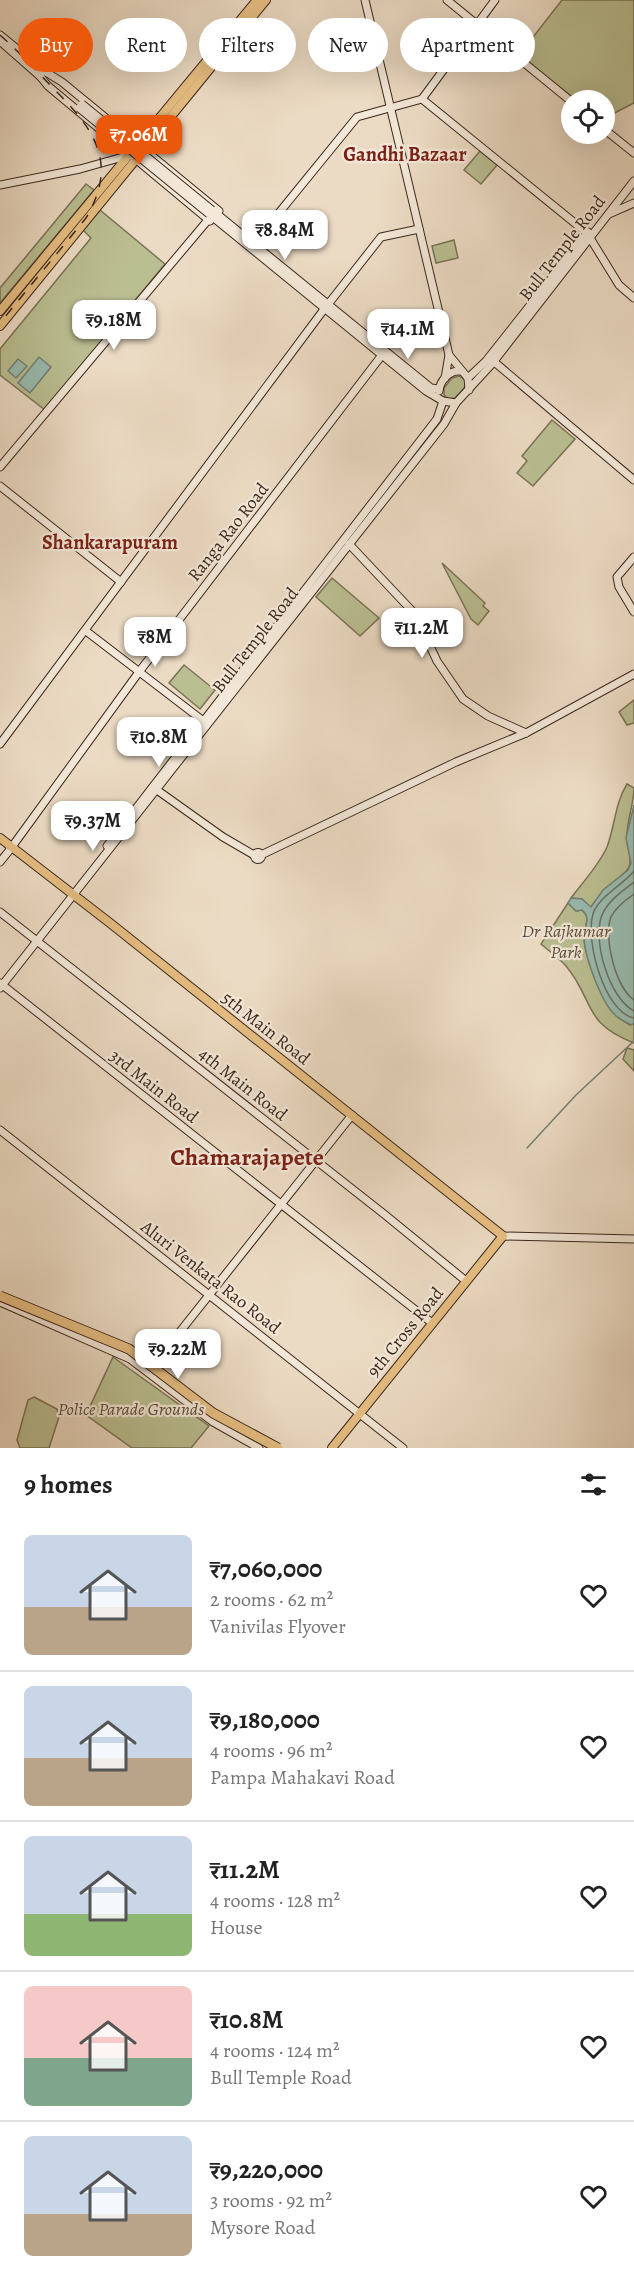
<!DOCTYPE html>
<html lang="en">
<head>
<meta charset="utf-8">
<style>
	body { margin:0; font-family:Alegreya,serif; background:#f6f6f6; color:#222; height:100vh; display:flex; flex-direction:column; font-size:22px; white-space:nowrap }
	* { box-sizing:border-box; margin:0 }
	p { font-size:20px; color:#767676 }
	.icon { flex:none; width:33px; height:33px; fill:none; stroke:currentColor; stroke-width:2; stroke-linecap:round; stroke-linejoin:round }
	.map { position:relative; height:1448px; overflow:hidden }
	.drawer { display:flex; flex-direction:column; background:#fff; flex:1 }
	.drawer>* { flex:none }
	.banner { position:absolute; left:18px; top:18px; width:598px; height:54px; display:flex; gap:12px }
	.tools { position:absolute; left:561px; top:90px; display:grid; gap:12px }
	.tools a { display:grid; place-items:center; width:54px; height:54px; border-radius:50%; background:#fff; box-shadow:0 6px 24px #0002; font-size:30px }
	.price { position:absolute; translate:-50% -51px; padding:0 14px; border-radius:12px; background:#fff; color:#222; font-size:20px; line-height:39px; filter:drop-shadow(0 2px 3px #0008) }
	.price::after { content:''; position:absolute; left:50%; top:36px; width:18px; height:14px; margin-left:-9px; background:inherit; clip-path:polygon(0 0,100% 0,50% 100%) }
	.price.on { background:#ea580c; color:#fff }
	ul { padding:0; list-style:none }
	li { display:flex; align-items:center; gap:18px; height:150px; padding:0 24px }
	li+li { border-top:2px solid #e0e0e0 }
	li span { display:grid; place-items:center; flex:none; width:168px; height:120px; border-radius:9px; color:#555 }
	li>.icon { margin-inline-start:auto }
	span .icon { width:72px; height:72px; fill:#fffc; stroke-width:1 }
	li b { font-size:26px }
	h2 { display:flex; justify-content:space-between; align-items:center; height:72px; padding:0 24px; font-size:26px }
	.tag { padding:0 21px; border-radius:27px; background:#fff; box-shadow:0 6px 24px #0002; font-size:21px; line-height:54px }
	.tag.on { background:#ea580c; color:#fff }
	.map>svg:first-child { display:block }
</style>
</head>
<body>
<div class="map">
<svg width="634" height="1448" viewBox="0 0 634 1448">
	<rect width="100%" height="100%" fill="#ecdbc4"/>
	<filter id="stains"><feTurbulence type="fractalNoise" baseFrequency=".00333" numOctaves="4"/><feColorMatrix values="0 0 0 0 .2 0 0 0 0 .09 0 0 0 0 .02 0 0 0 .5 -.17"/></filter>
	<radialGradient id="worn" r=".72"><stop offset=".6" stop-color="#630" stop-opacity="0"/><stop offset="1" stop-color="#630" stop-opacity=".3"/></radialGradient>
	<g fill="#babf92" stroke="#7a7356" stroke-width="1.5">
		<polygon points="562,0 634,0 634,103 605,118 604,100 576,100 519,55"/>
		<polygon points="425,19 431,24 435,19 442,25 435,37 421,25"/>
		<polygon points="480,151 497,165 481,184 464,170"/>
		<polygon points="86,184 94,190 0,303 0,288"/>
		<polygon points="100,210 165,264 45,410 0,375 0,349 91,238 83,230"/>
		<polygon points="454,240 458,258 436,263 432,246"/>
		<polygon points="459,376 465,380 465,387 455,398 448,399 444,395 444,388 452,378"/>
		<polygon points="552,420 575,439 533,486 517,473 527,461 522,456"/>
		<polygon points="442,563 485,603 483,606 489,611 478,625 471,619"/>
		<polygon points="332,578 379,618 360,636 316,597"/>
		<polygon points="184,665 215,690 200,709 169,683"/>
		<polygon points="634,700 634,723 627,725 619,712"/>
		<path d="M 627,784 L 634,788 C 634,805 626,822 627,839 C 627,849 634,861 627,870 C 614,885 604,887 591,907 L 588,907 L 582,899 L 571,898 C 583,882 599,865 607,847 C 615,826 615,803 627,784 Z"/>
		<path d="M 568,903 L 576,911 L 582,910 C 592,919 584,925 584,936 C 584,955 601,1001 615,1014 C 619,1019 625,1022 630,1025 L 634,1023 L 634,1043 C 582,1023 595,1001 566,966 C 559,958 549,951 541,944 Z"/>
		<polygon points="627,1048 634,1050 634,1071 623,1059"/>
		<polygon points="113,1357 209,1426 191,1448 132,1448 86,1415"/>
		<polygon points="34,1397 57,1409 59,1417 49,1448 20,1448 17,1440 28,1400"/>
	</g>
	<g fill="#99bbb0" stroke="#738074" stroke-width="1.5">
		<polygon points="39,357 51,367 30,393 18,383"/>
		<polygon points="18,359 27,366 16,378 8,371"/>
		<path d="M 634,805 L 634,1023 L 631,1025 C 625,1022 619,1019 615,1015 C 601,1002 584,955 584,936 C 584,925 592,919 582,910 L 576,911 L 568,903 L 571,898 L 582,899 L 591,907 L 603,890 L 628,870 L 631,863 L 626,838 Z"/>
	</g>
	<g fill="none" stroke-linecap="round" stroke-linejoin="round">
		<g stroke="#6a7166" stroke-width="1.5">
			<path d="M 634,871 C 624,884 598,897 593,914 C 585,940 604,1012 634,1018"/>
			<path d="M 634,882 C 622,891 608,901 602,915 C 592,940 609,998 634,1011"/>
			<path d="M 634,894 C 625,900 616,907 611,917 C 603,938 616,988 634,1000"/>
		</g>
		<polyline stroke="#738074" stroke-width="1.5" points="527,1148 576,1095 634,1041"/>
		<defs>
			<g id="secondary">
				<polyline points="365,0 449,355 468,378 469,390"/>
				<polyline points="447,0 572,102"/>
				<polyline points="0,35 44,71"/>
				<polyline points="0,41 41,77"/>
				<polyline points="41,69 62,82 219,211"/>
				<polyline points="39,75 48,86 210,221"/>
				<polyline points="422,99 587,233 619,285 634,298"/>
				<polyline points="422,99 495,0"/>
				<polyline points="604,129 634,153"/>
				<polyline points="0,185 80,169 130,155"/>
				<polyline points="212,210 431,388 439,389"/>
				<polyline points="209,214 426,391 443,401 456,403"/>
				<polyline points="609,214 634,203"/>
				<polyline points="256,241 357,117 422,99"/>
				<polyline points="492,360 634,480"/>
				<polyline points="445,378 449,355"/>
				<polyline points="468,378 486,361 588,232"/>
				<path d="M 439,391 C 440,381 449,370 460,371"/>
				<polyline points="0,467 208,220"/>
				<polyline points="0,486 121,582"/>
				<polyline points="349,544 415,614 437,661 463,699 488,716 526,733"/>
				<polyline points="634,557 617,577 619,587 634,612"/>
				<polyline points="86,631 206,723"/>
				<polyline points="0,744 322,312 381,237 419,229"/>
				<polyline points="157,790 223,837 254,855"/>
				<polyline points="14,844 139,672 382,355"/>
				<polyline points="107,846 437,419 443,401"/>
				<circle cx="258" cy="856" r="3.5"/>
				<polyline points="261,855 456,762 526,733 634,674"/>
				<polyline points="0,862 12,847"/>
				<polyline points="0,912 384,1214 466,1281"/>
				<polyline points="0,983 432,1323"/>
				<polyline points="0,988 444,424 456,403 491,365 634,181"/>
				<polyline points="0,1130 403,1448"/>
				<polyline points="503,1236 634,1239"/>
				<polyline points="0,1302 130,1359 213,1422 259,1448"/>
				<polyline points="148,1372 352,1115"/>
			</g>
			<g id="primary">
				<polyline points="125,134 149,133"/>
				<polyline points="0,311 257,0"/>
				<polyline points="0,326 266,0"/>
				<polyline points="0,838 110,923 503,1236 332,1448"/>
			</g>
		</defs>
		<use href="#secondary" stroke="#3b271b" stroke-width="9"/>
		<use href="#primary" stroke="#3b271b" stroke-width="10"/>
		<use href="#secondary" stroke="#f3e8d9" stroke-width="7"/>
		<use href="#primary" stroke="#e6be82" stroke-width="8"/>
		<path stroke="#3b271b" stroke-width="1.5" stroke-dasharray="10 10" stroke-linecap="butt" d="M 0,35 C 19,52 36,70 53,88 C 94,129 119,162 86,218 L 0,323"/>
		<defs>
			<g id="secondary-bridge">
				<polyline points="82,104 212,210"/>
				<polyline points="79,108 209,214"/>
			</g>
			<polyline id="highway-bridge" points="0,1296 129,1349 213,1413 278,1448"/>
		</defs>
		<use href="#secondary-bridge" stroke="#3b271b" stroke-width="9" stroke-linecap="butt"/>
		<use href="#highway-bridge" stroke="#3b271b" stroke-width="11" stroke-linecap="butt"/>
		<use href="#secondary-bridge" stroke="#f3e8d9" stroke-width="7"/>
		<use href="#highway-bridge" stroke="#e6be82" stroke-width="9"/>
	</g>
	<g text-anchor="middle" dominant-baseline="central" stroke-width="4.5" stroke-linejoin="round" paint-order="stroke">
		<g font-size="18" fill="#3b271b" stroke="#f3e8d9">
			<text transform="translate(562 248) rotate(-52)">Bull Temple Road</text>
			<text transform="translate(228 532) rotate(-52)">Ranga Rao Road</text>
			<text transform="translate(255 640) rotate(-52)">Bull Temple Road</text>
			<text transform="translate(266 1028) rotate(38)">5th Main Road</text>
			<text transform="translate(243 1084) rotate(38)">4th Main Road</text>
			<text transform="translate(154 1086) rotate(38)">3rd Main Road</text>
			<text transform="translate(211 1277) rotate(38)">Aluri Venkata Rao Road</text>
			<text transform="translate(405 1332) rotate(-51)">9th Cross Road</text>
		</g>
		<g font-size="18" font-style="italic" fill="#5b4d39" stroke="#f3e8d9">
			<text x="566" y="931">Dr Rajkumar<tspan x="566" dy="21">Park</tspan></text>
			<text x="131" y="1409">Police Parade Grounds</text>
		</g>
		<g font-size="20" font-weight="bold" fill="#7a1f14" stroke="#f3e8d9">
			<text x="405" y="154">Gandhi Bazaar</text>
			<text x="110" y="542">Shankarapuram</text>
		</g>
		<g font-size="24" font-weight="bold" fill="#7a1f14" stroke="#f3e8d9">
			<text x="247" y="1157">Chamarajapete</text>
		</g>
	</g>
	<rect width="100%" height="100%" filter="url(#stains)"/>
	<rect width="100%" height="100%" fill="url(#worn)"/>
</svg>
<div class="tools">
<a><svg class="icon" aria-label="locate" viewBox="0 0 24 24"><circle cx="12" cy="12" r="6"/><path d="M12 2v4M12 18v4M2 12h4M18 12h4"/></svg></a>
</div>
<b class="price on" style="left:139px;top:166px">₹7.06M</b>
<b class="price" style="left:285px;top:261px">₹8.84M</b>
<b class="price" style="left:114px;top:351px">₹9.18M</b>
<b class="price" style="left:408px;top:360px">₹14.1M</b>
<b class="price" style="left:422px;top:659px">₹11.2M</b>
<b class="price" style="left:155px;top:668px">₹8M</b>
<b class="price" style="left:159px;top:768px">₹10.8M</b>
<b class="price" style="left:93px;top:852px">₹9.37M</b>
<b class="price" style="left:178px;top:1380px">₹9.22M</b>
<div class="banner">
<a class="tag on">Buy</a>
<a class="tag">Rent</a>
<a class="tag">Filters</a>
<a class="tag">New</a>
<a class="tag">Apartment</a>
</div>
</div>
<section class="drawer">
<h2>9 homes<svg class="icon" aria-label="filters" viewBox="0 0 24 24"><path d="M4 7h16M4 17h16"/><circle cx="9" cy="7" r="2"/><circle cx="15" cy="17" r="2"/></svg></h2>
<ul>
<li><span style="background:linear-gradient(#c9d6e8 60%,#b9a48a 0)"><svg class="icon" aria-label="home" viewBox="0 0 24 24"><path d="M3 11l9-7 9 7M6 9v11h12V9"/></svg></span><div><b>₹7,060,000</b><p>2 rooms · 62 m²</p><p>Vanivilas Flyover</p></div><svg class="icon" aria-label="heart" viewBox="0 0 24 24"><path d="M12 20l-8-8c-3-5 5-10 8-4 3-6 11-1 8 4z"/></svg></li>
<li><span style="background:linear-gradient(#c9d6e8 60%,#b9a48a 0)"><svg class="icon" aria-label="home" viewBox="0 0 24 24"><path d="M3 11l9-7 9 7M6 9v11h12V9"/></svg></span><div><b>₹9,180,000</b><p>4 rooms · 96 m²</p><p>Pampa Mahakavi Road</p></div><svg class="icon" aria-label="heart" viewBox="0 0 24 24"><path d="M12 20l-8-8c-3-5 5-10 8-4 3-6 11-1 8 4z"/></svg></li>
<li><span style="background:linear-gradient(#c9d6e8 65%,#8fb573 0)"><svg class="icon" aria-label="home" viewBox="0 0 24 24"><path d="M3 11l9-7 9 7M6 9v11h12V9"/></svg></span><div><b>₹11.2M</b><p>4 rooms · 128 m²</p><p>House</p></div><svg class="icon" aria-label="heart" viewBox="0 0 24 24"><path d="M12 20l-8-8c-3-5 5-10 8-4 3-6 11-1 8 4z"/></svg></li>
<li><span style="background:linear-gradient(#f6c9c9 60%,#7fa58c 0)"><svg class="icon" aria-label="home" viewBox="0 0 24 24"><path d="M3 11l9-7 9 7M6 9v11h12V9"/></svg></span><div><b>₹10.8M</b><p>4 rooms · 124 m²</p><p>Bull Temple Road</p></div><svg class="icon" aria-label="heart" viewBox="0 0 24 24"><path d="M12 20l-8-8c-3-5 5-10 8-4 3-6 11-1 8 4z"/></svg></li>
<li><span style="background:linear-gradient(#c9d6e8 65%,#b9a48a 0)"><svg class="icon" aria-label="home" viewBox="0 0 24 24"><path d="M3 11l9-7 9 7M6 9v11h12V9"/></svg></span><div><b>₹9,220,000</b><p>3 rooms · 92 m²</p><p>Mysore Road</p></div><svg class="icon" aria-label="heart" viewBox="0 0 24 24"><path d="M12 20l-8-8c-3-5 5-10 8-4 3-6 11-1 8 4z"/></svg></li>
</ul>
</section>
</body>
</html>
